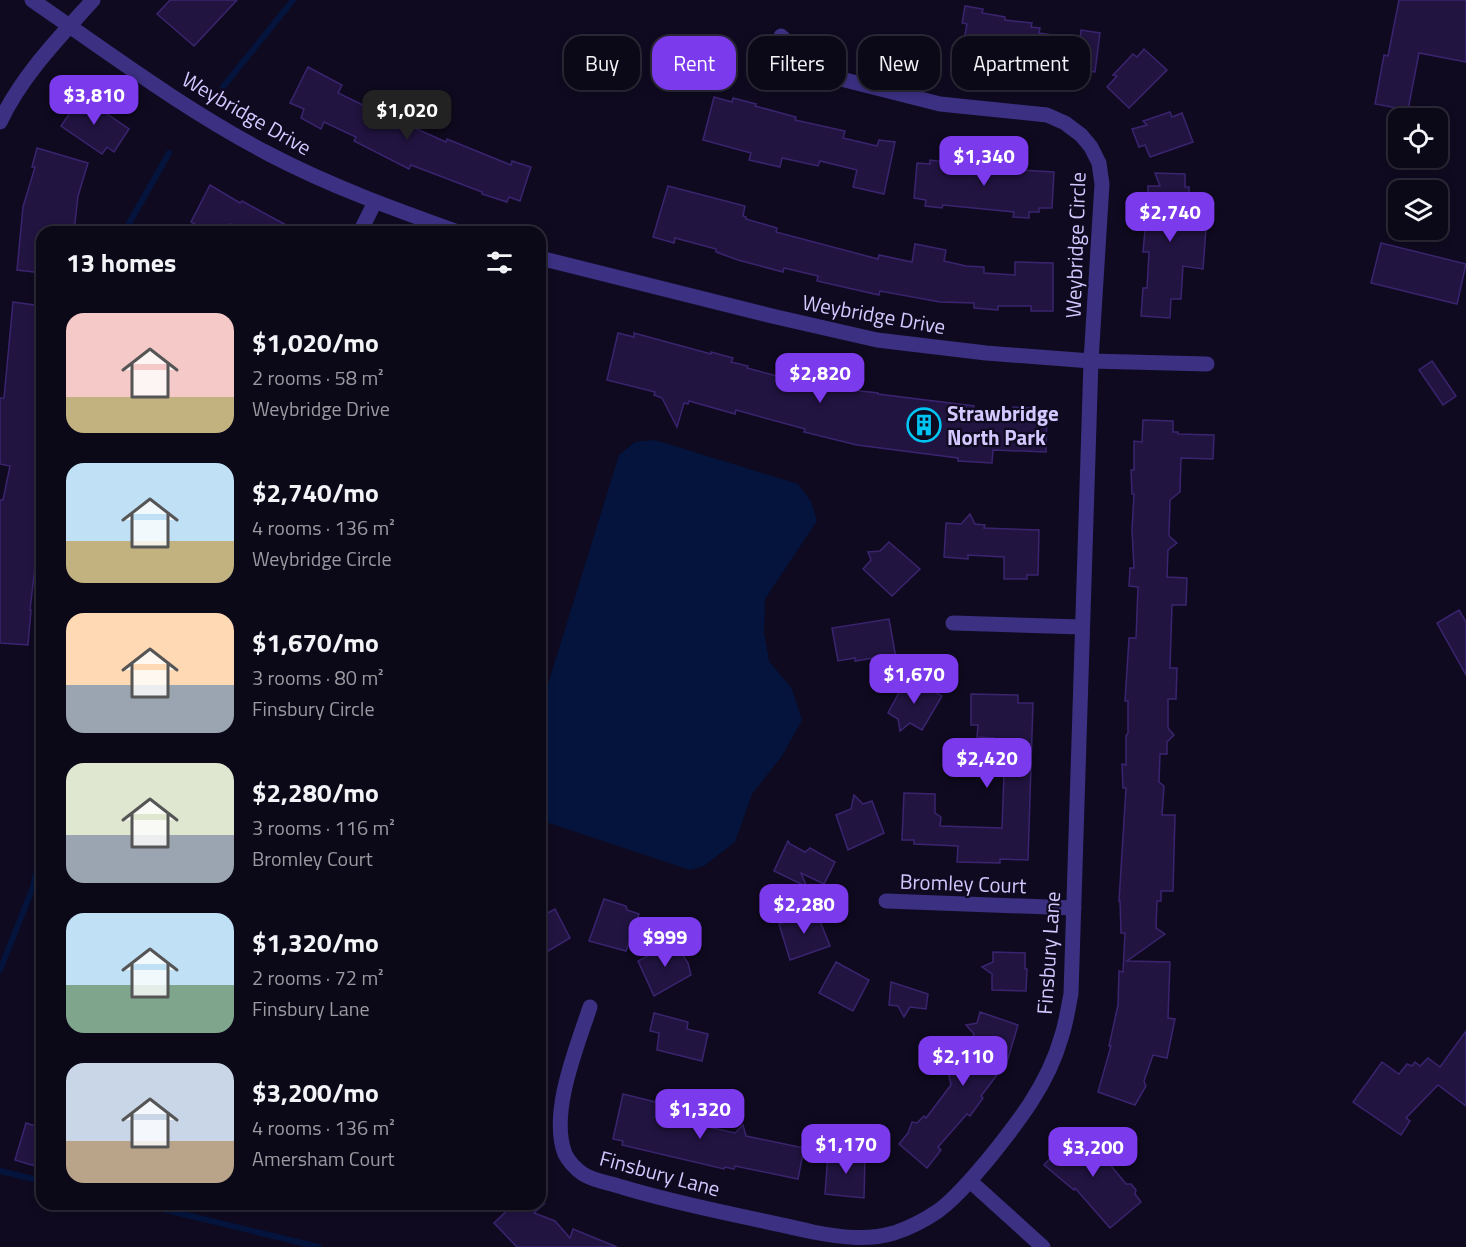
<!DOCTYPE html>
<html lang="en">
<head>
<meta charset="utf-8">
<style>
	body { margin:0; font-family:"Titillium Web",sans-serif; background:#191624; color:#f1f3f6; height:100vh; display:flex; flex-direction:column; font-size:22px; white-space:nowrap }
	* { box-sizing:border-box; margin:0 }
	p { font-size:20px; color:#9a9aa1 }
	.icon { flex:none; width:33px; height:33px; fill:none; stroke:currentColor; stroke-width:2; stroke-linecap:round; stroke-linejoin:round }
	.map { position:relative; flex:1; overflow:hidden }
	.details { position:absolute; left:36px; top:226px; width:510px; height:984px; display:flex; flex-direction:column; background:#0b0817; border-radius:18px; box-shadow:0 3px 9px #0003,0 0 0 2px #2b2936 }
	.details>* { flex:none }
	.guide { position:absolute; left:564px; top:36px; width:570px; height:54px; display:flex; gap:12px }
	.controls { position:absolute; left:1388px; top:108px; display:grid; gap:12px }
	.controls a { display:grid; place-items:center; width:60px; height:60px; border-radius:12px; background:#0b0817; box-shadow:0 3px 9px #0003,0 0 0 2px #2b2936; font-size:30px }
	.price { position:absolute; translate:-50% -51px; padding:0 14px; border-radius:12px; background:#7c3aed; color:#fff; font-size:20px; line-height:39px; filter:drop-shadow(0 2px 3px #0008) }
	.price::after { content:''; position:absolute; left:50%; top:36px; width:18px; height:14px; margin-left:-9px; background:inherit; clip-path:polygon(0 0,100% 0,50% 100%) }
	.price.active { background:#222; color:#fff }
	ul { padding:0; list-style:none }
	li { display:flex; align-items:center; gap:18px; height:150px; padding:0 30px }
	li span { display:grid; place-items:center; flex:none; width:168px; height:120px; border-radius:18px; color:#555 }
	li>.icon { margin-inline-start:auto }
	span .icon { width:72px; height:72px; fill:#fffc; stroke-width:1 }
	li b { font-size:26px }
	h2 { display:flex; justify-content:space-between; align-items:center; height:72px; padding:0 30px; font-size:26px }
	.chip { padding:0 21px; border-radius:18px; background:#0b0817; box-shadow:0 3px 9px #0003,0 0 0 2px #2b2936; font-size:21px; line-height:54px }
	.chip.active { background:#7c3aed; color:#fff }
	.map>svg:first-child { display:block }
</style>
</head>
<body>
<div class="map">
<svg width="1466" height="1247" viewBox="0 0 1466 1247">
	<rect width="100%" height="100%" fill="#0f0a1f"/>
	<polygon fill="#04143d" points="655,440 798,484 811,501 817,521 765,599 764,632 769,661 792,689 802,720 782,756 752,794 735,842 704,866 690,870 540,820 540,710 619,455 635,442"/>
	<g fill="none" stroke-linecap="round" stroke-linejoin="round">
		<g stroke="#04143d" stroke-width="6">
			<polyline points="223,87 293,0"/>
			<polyline points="127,232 127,227 169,153"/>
			<polyline points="0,970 33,887 42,845"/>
			<polyline points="0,1171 42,1181"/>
			<polyline points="141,1204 319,1247"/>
		</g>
	</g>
	<g fill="#211441" stroke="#3a246f" stroke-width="1.5">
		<polygon points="170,0 237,0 194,46 157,14"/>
		<polygon points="1399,0 1466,0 1466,62 1419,53 1408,110 1375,104 1384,55 1388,56"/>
		<polygon points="965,6 983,9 982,13 1005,17 1005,20 1032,23 1031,27 1040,28 1039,33 1080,39 1081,30 1100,33 1095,72 1046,65 1032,64 1031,69 985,63 985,65 964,63 967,46 963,45 967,24 962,23"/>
		<polygon points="1144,49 1167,70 1129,108 1107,87 1117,76 1113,75 1133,54 1137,57"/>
		<polygon points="308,67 342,85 338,93 369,108 446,142 447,139 511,165 512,161 531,167 520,201 509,197 507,202 482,194 482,192 411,165 409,169 354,141 356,137 324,122 321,129 301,118 304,109 290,103"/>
		<polygon points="78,94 129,129 114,152 107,147 102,154 61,126 70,113 67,111"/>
		<polygon points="714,97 732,102 733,98 756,104 755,106 796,117 795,120 845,131 843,138 877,146 879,140 895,142 884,194 853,187 857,170 820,161 818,166 782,158 780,167 749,160 751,153 703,140"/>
		<polygon points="1170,112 1172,117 1182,113 1193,142 1150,157 1145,145 1139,147 1132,129 1147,125 1143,121"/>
		<polygon points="37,148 88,163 78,196 74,232 42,232 42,273 17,270 23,207 35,167 32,167"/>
		<polygon points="971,156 992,158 991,164 1003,165 1003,169 1054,172 1052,208 1039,208 1039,212 1029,212 1029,218 1013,217 1014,212 943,205 942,208 925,206 926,200 914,198 917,163 930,164 930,160 970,165"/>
		<polygon points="1155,173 1185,174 1185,187 1189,187 1189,196 1196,196 1195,229 1206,229 1203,269 1183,266 1181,299 1171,299 1170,318 1141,316 1143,288 1147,288 1149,252 1143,252 1145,230 1147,230 1148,186 1160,186"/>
		<polygon points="210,185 240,203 242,201 299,232 245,232 230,224 225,232 209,232 191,222"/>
		<polygon points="668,186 745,206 743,216 746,217 746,219 777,228 776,232 878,259 879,255 912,262 915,244 946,250 944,261 966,266 984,267 984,273 1015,275 1015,262 1053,263 1053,311 1031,311 1031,306 998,306 998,310 974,308 974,303 940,302 880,291 879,295 817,281 818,276 784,268 783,272 738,260 716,252 716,249 675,238 674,243 653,237"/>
		<polygon points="1381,243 1466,264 1457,304 1371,283"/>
		<polygon points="13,302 42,306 42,539 38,541 30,610 31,610 28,645 0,643 0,500 3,500 10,466 0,464 0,398 4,398"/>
		<polygon points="618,333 634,337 634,333 711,354 711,352 733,358 731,362 748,366 747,368 777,376 777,374 813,387 814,380 861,391 878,393 878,394 974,406 973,419 1013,422 1013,407 1030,408 1030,414 1047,414 1046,452 993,450 992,463 958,461 958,458 857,445 804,432 805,429 736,410 735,414 689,401 688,404 684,403 677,427 662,398 654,395 655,392 607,380"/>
		<polygon points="1432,361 1456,396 1443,405 1419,370"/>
		<polygon points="1143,420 1173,421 1173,432 1178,432 1178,434 1214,435 1213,459 1181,458 1180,492 1170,500 1169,536 1177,543 1168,550 1167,577 1187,578 1186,605 1172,605 1170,668 1177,668 1176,699 1168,699 1168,728 1174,735 1167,742 1167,754 1160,754 1159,782 1164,786 1162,815 1175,815 1173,891 1161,891 1161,901 1157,901 1156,928 1165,934 1127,961 1170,962 1168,1018 1175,1019 1167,1058 1153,1055 1144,1081 1146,1086 1135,1105 1098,1092 1111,1046 1109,1046 1118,1005 1119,971 1123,972 1125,933 1121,933 1120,901 1119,901 1126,788 1123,788 1122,764 1126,765 1126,736 1128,733 1128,701 1125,701 1129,638 1136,638 1138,587 1129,586 1130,568 1134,568 1132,530 1134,494 1132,494 1131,470 1134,470 1134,441 1142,442"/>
		<polygon points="970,514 975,524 985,525 984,528 1039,530 1038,575 1027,575 1027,579 1004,579 1004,557 968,555 968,559 944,557 946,523 961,524"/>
		<polygon points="889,542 920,569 892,596 863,569 871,560 868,552 880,551"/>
		<polygon points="1459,610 1466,622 1466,675 1437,623"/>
		<polygon points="889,619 896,658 874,662 873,658 855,661 855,658 838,661 832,628"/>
		<polygon points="907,678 942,696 922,730 910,723 900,731 898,719 888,713"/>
		<polygon points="971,694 1018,695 1018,703 1033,703 1028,860 1000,859 1000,863 957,862 958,846 914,844 914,840 902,840 904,793 935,794 935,813 941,817 940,826 1002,828 1004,774 993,774 994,738 977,737 978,725 971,725"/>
		<polygon points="854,795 863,804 872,801 884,833 848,850 836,815 851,809"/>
		<polygon points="788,841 790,844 805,852 810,848 835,862 824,884 801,873 807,887 774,871"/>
		<polygon points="604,899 626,906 627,910 639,914 626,951 589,941"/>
		<polygon points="555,909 570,938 540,956 540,917"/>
		<polygon points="816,911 830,946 790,960 779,924"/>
		<polygon points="674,942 688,963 691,975 654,996 638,961"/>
		<polygon points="993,952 1025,953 1025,969 1027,969 1026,991 992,990 992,974 982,967 993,962"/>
		<polygon points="836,962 869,980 853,1011 819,993"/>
		<polygon points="891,982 928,994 926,1009 910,1007 904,1017 898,1006 889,1005"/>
		<polygon points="980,1012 1018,1025 1007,1062 981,1096 983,1098 970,1116 967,1114 938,1147 941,1150 927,1168 899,1144 908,1133 912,1122 917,1123 924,1116 926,1118 951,1085 948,1071 960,1075 974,1034 966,1025 977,1023"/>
		<polygon points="654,1013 688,1022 687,1029 708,1034 702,1061 657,1050 659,1033 650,1031"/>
		<polygon points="1466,1031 1466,1106 1438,1085 1406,1118 1410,1121 1401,1135 1353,1102 1382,1062 1399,1074 1407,1064 1412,1066 1415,1062 1420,1066 1428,1058 1440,1067"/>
		<polygon points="623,1094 701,1113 699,1125 735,1133 743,1125 746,1136 804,1148 798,1179 735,1166 734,1169 725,1167 724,1169 622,1145 623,1141 613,1139"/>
		<polygon points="26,1123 42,1128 42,1168 15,1160"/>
		<polygon points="1077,1129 1106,1153 1103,1156 1126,1184 1131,1184 1136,1190 1135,1194 1141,1202 1110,1228 1075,1188 1074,1190 1044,1165"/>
		<polygon points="841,1151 849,1152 851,1155 865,1156 864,1198 825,1194 828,1154 838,1155"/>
		<polygon points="514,1204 544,1204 534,1213 555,1221 570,1238 573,1229 617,1247 517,1247 494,1223"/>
	</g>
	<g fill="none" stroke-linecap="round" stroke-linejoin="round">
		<g stroke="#3b3082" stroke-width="15">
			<path d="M 32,0 C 109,53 185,110 269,154 C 330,186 394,209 458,232"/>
			<path d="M 0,122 C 22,75 59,38 93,0"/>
			<polyline points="360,232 375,202"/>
			<polyline points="540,258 772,316 877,340 986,353 1091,361 1207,364"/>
			<polyline points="953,623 1082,627"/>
			<polyline points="886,901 1074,908"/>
			<path d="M 590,1007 C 577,1047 549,1113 565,1154 C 569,1162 576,1169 583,1174 C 594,1181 610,1183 622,1187 C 684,1206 749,1217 813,1232 C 839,1237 867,1241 894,1233 C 909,1228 925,1220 938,1211 C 957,1197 971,1179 986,1162 C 1016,1125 1048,1085 1061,1038 C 1066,1024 1068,1008 1071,994 L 1091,361 L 1102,184 L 1099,163 L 1091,147 L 1081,135 L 1065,123 L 1047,115 L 940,104 L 845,80 L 820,68 L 802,55 L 781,36"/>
			<polyline points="970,1181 1043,1247"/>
		</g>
	</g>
	<defs>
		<symbol id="building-ring" viewBox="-11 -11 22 22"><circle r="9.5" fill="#0f0a1f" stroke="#00c5f3" stroke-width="1.5"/><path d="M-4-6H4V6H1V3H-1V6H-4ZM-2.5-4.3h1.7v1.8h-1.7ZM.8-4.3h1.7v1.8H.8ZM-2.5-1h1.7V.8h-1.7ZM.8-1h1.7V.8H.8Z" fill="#00c5f3"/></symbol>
	</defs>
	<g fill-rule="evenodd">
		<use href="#building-ring" x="905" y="406" width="38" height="38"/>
	</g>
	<g text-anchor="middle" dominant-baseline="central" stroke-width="4.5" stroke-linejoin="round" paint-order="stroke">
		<g font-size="21" fill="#d3c8ff" stroke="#0f0a1f">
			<text transform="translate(247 113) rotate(30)">Weybridge Drive</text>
			<text transform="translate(1075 245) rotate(-88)">Weybridge Circle</text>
			<text transform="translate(874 314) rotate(10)">Weybridge Drive</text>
			<text transform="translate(963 883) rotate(2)">Bromley Court</text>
			<text transform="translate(1048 953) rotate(-86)">Finsbury Lane</text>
			<text transform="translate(660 1173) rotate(15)">Finsbury Lane</text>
		</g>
		<g font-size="21" font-weight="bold" fill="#d3c8ff" stroke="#0f0a1f" text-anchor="start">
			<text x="947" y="413">Strawbridge<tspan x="947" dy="24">North Park</tspan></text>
		</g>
	</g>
</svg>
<div class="controls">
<a><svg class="icon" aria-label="locate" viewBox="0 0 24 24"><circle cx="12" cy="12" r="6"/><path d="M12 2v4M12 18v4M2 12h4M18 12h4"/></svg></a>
<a><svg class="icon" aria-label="layers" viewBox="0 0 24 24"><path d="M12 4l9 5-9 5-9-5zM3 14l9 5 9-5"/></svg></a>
</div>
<b class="price" style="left:94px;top:126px">$3,810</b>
<b class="price active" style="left:407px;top:141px">$1,020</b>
<b class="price" style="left:984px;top:187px">$1,340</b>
<b class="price" style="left:1170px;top:243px">$2,740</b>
<b class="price" style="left:820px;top:404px">$2,820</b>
<b class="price" style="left:914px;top:705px">$1,670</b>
<b class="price" style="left:987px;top:789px">$2,420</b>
<b class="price" style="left:804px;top:935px">$2,280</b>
<b class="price" style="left:665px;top:968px">$999</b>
<b class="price" style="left:963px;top:1087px">$2,110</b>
<b class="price" style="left:700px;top:1140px">$1,320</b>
<b class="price" style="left:846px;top:1175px">$1,170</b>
<b class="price" style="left:1093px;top:1178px">$3,200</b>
<div class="guide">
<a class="chip">Buy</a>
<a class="chip active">Rent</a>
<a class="chip">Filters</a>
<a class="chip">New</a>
<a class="chip">Apartment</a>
</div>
<section class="details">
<h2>13 homes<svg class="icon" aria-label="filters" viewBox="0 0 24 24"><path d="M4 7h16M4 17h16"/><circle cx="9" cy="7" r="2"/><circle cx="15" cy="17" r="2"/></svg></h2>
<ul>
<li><span style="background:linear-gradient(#f6c9c9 70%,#c2b280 0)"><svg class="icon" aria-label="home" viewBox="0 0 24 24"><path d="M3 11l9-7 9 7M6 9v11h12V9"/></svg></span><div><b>$1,020/mo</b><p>2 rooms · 58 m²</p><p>Weybridge Drive</p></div></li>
<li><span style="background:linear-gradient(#bfe0f5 65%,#c2b280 0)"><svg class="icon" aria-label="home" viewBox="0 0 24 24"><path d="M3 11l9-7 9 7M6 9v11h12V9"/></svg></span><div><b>$2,740/mo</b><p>4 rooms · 136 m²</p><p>Weybridge Circle</p></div></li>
<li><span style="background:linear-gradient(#ffd9b3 60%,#9aa5b1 0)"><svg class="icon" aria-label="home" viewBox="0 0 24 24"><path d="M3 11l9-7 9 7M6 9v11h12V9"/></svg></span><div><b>$1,670/mo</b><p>3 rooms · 80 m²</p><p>Finsbury Circle</p></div></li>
<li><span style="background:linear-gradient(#dfe7d0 60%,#9aa5b1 0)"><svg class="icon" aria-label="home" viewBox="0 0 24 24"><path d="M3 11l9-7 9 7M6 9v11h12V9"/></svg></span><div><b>$2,280/mo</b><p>3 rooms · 116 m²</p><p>Bromley Court</p></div></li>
<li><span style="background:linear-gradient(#bfe0f5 60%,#7fa58c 0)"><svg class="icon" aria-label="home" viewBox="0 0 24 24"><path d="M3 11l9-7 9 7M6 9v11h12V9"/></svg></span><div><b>$1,320/mo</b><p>2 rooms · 72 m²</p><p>Finsbury Lane</p></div></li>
<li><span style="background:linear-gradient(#c9d6e8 65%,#b9a48a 0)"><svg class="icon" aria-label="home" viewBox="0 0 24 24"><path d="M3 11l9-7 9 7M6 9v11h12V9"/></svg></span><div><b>$3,200/mo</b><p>4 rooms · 136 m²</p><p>Amersham Court</p></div></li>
</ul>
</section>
</div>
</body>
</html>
